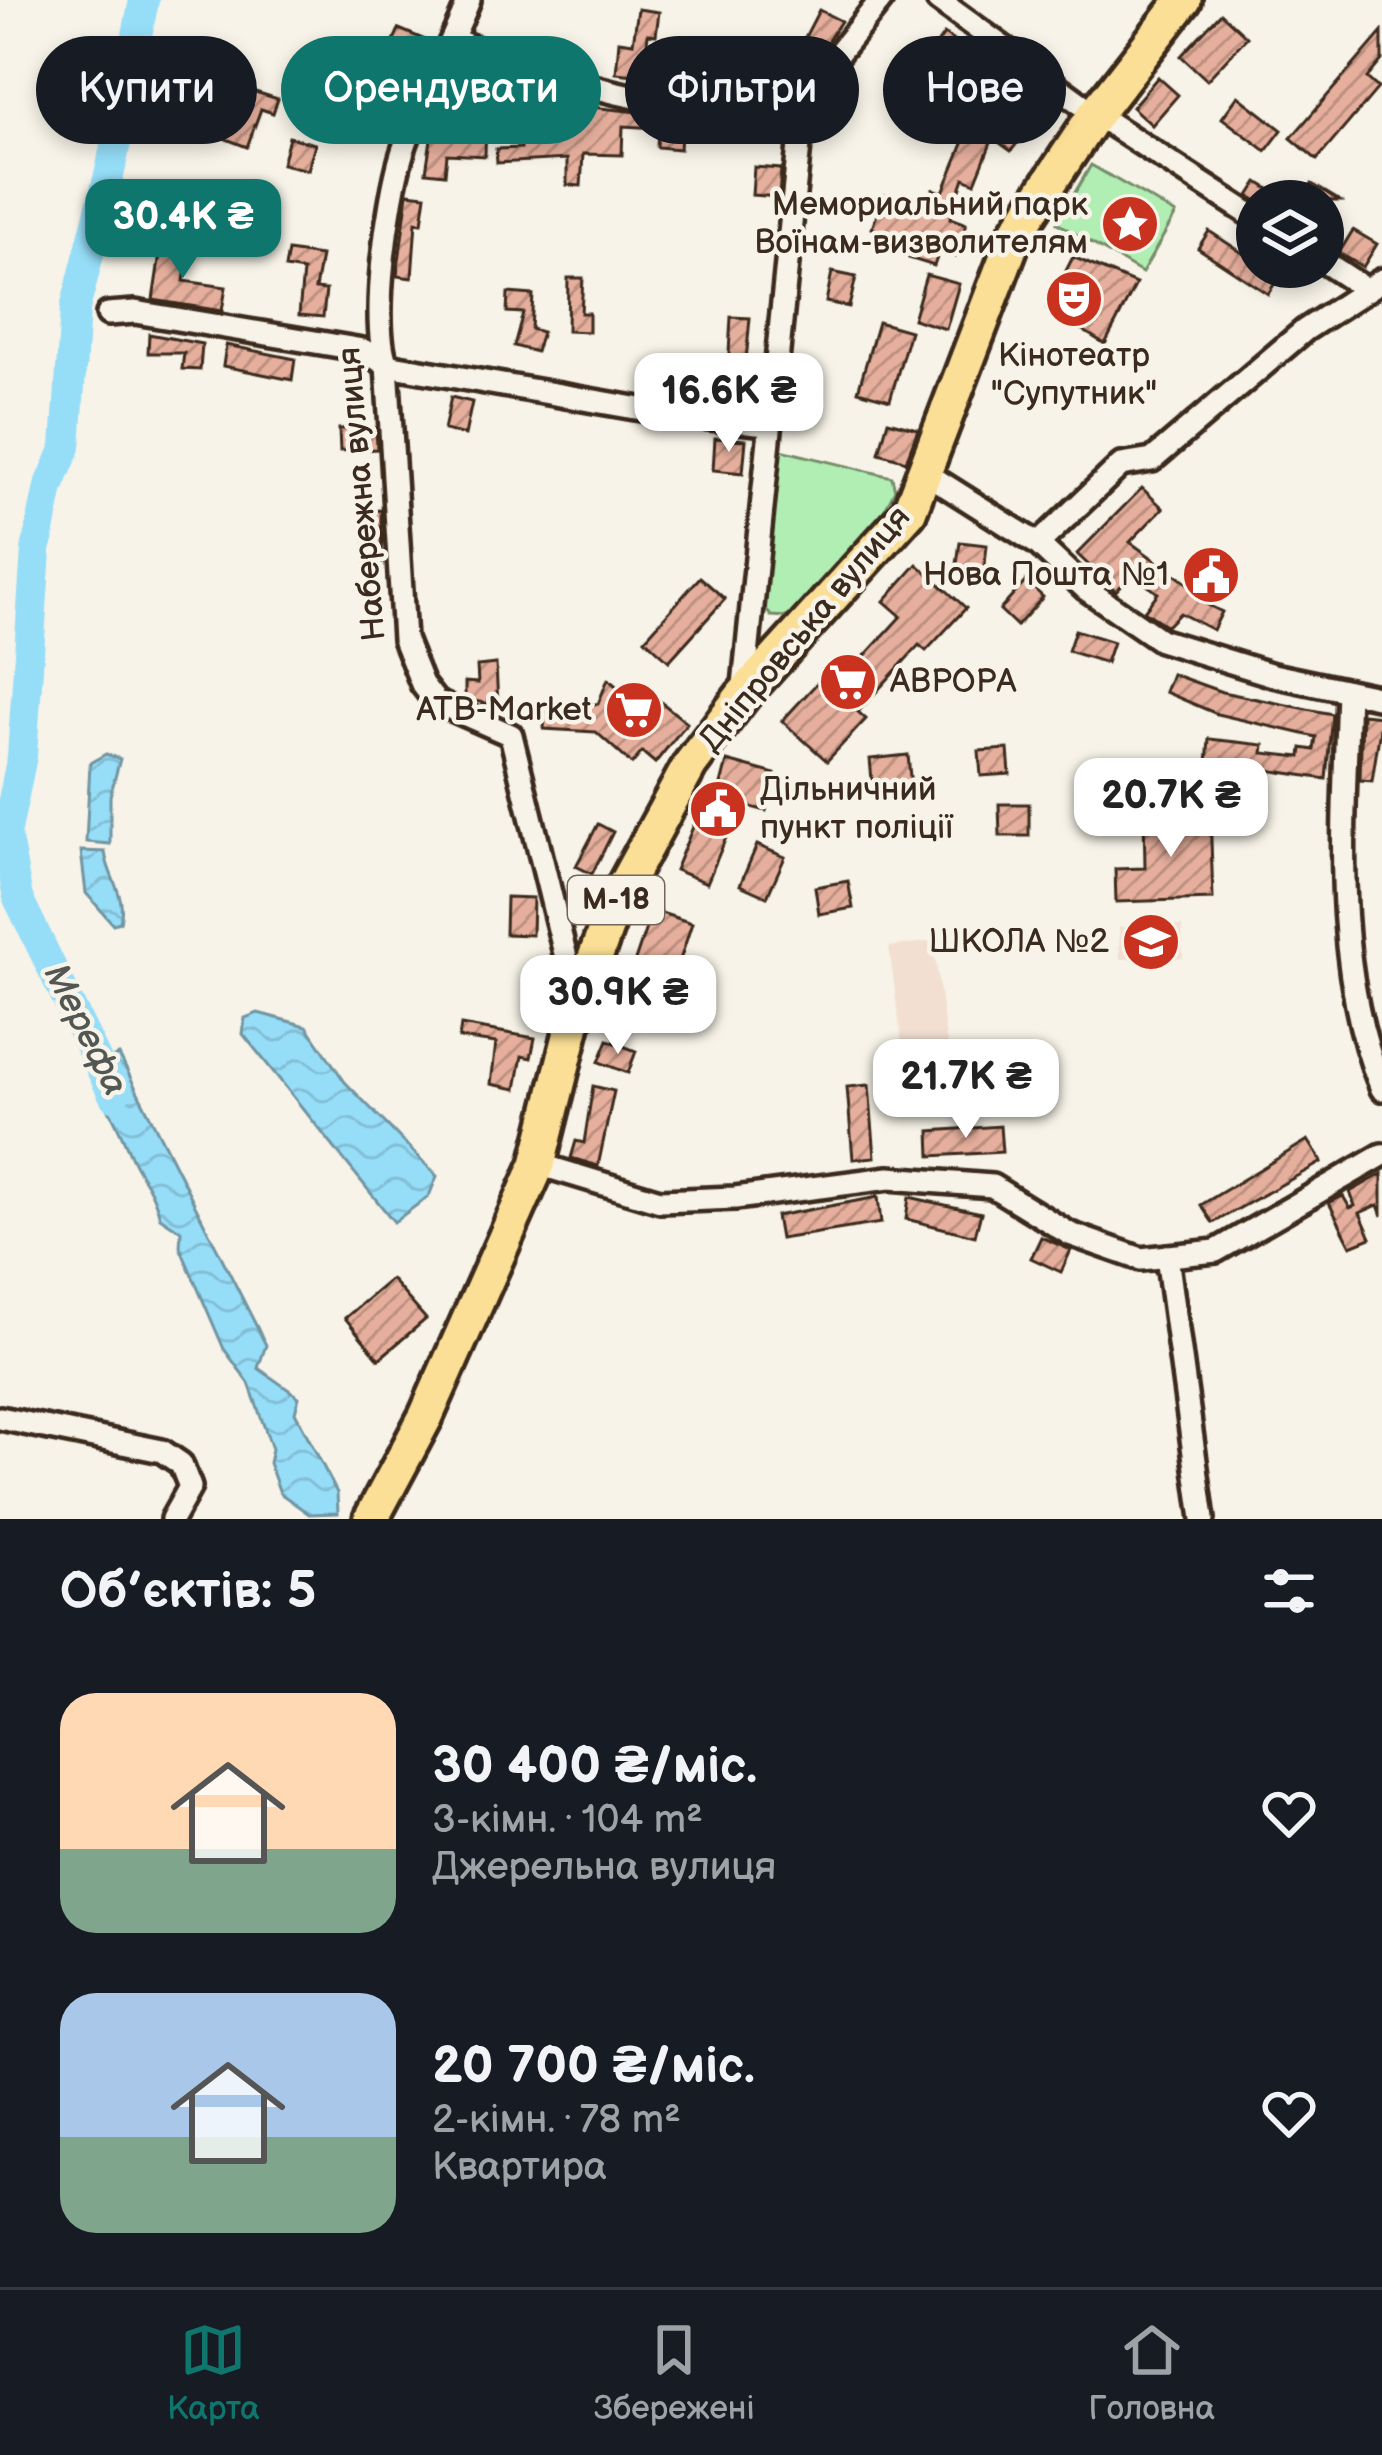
<!DOCTYPE html>
<html lang="uk">
<head>
<meta charset="utf-8">
<style>
	body { margin:0; font-family:"Balsamiq Sans",sans-serif; background:#242831; color:#f1f3f6; height:100vh; display:flex; flex-direction:column; font-size:45px; white-space:nowrap }
	* { box-sizing:border-box; margin:0 }
	p { font-size:39px; color:#9ea1a6 }
	.icon { flex:none; width:66px; height:66px; fill:none; stroke:currentColor; stroke-width:2; stroke-linecap:round; stroke-linejoin:round }
	.map { position:relative; height:1519px; overflow:hidden }
	.details { display:flex; flex-direction:column; background:#171b24; flex:1 }
	.details>* { flex:none }
	.guide { position:absolute; left:36px; top:36px; width:1311px; height:108px; display:flex; gap:24px }
	.controls { position:absolute; left:1236px; top:180px; display:grid; gap:24px }
	.controls a { display:grid; place-items:center; width:108px; height:108px; border-radius:50%; background:#171b24; box-shadow:0 6px 18px #0003; font-size:60px }
	.price { position:absolute; translate:-50% -102px; padding:0 27px; border-radius:24px; background:#fff; color:#222; font-size:39px; line-height:78px; filter:drop-shadow(0 3px 6px #0008) }
	.price::after { content:''; position:absolute; left:50%; top:72px; width:36px; height:27px; margin-left:-18px; background:inherit; clip-path:polygon(0 0,100% 0,50% 100%) }
	.price.selected { background:#0f766e; color:#fff }
	ul { padding:0; list-style:none }
	li { display:flex; align-items:center; gap:36px; height:300px; padding:0 60px }
	li span { display:grid; place-items:center; flex:none; width:336px; height:240px; border-radius:36px; color:#555 }
	li>.icon { margin-inline-start:auto }
	span .icon { width:144px; height:144px; fill:#fffc; stroke-width:1 }
	li b { font-size:51px }
	h2 { display:flex; justify-content:space-between; align-items:center; height:144px; padding:0 60px; font-size:51px }
	.chip { padding:0 42px; border-radius:54px; background:#171b24; box-shadow:0 6px 18px #0003; font-size:42px; line-height:108px }
	.chip.selected { background:#0f766e; color:#fff }
	.tab-bar { display:flex; justify-content:space-around; align-items:center; height:168px; border-top:3px solid #363941; background:#171b24; font-size:33px; color:#9ea1a6 }
	.tab-bar a { display:grid; justify-items:center; gap:6px }
	.tab-bar .selected { color:#0f766e }
	.map>svg:first-child { display:block }
</style>
</head>
<body>
<div class="map">
<svg width="1382" height="1519" viewBox="0 0 1382 1519">
	<defs>
		<pattern id="water-waves" width="16" height="10" patternUnits="userSpaceOnUse" patternTransform="scale(3)"><rect width="16" height="10" fill="#96ddf8"/><path d="M0 5q4-4 8 0t8 0" fill="none" stroke="#82bed4"/></pattern>
		<pattern id="building-hatch" width="6" height="6" patternUnits="userSpaceOnUse" patternTransform="scale(3)"><rect width="6" height="6" fill="#e6af9d"/><path d="M-1 1l2-2M0 6l6-6M5 7l2-2" fill="none" stroke="#bc8f7f"/></pattern>
	</defs>
	<rect width="100%" height="100%" fill="#f7f3e8"/>
	<filter id="ink" filterUnits="userSpaceOnUse"><feTurbulence type="fractalNoise" baseFrequency=".00833" numOctaves="2"/><feDisplacementMap in="SourceGraphic" scale="24" xChannelSelector="R" yChannelSelector="G"/><feConvolveMatrix kernelMatrix="1 2 1 2 8 2 1 2 1" color-interpolation-filters="sRGB"/></filter>
	<g filter="url(#ink)">
		<g fill="#f2dfd2">
			<polygon points="1182,926 1183,958 1120,959 1119,927"/>
			<polygon points="933,941 948,1053 904,1059 889,947"/>
		</g>
		<g fill="#b1eeb4" stroke="#768c69" stroke-width="3">
			<polygon points="1091,165 1176,214 1142,273 1057,223"/>
			<polygon points="781,450 892,477 895,490 883,513 788,617 771,616 761,603"/>
		</g>
		<g fill="url(#water-waves)" stroke="#7295a1" stroke-width="3">
			<polygon points="106,754 120,759 110,796 110,844 86,842 90,763"/>
			<path d="M 81,851 L 105,852 C 108,879 127,894 120,922 L 113,924 L 86,893 Z"/>
			<polygon points="258,1013 307,1026 345,1082 437,1176 429,1196 394,1222 243,1034 245,1018"/>
			<path d="M 119,1055 L 266,1345 L 258,1368 L 299,1397 L 295,1412 L 337,1493 L 338,1513 L 309,1514 L 280,1493 L 269,1463 L 272,1449 L 249,1383 L 224,1349 L 180,1247 L 181,1231 L 160,1217 C 151,1184 142,1181 131,1156 C 119,1130 112,1111 95,1087 L 96,1064 Z"/>
		</g>
		<g fill="none" stroke-linecap="round" stroke-linejoin="round">
			<polyline stroke="#96ddf8" stroke-width="30" points="114,1096 18,898 6,834 22,756 36,550 49,487 66,447 75,309 111,167 144,0"/>
		</g>
		<g fill="url(#building-hatch)" stroke="#3b2a1e" stroke-width="3">
			<polygon points="638,9 659,12 656,35 648,34 644,76 616,73 619,41 633,43"/>
			<polygon points="819,10 841,21 823,48 804,39"/>
			<polygon points="1221,13 1247,37 1207,80 1181,56"/>
			<polygon points="399,29 428,41 403,102 372,90"/>
			<polygon points="1382,32 1382,60 1367,78 1378,88 1317,160 1291,138"/>
			<polygon points="944,34 967,50 948,75 926,59"/>
			<polygon points="671,72 724,80 724,75 746,75 746,90 669,87"/>
			<polygon points="1008,75 1047,105 1011,151 993,138 975,183 964,178 950,218 966,224 955,257 939,252 934,266 909,258 915,243 872,228 884,195 926,209 933,189 943,192 972,122"/>
			<polygon points="1158,77 1178,95 1152,125 1132,107"/>
			<polygon points="252,91 278,99 273,113 261,109 247,147 226,139 233,121 242,124"/>
			<polygon points="1238,96 1282,130 1266,151 1222,118"/>
			<polygon points="564,104 720,121 721,132 681,135 680,149 657,147 658,128 623,126 622,155 583,154 581,186 567,185 567,159 497,163 496,149 521,148 519,114 564,111"/>
			<polygon points="462,117 486,118 485,156 447,154 445,174 426,172 431,139 424,138 430,122 462,125"/>
			<polygon points="289,137 315,144 308,170 282,164"/>
			<polygon points="754,167 781,169 779,197 752,195"/>
			<polygon points="1258,182 1286,200 1295,186 1307,193 1312,184 1340,201 1257,201 1249,196"/>
			<polygon points="408,193 426,195 422,223 416,222 412,278 397,276"/>
			<polygon points="1353,230 1377,244 1363,267 1339,253"/>
			<polygon points="1209,231 1279,277 1268,294 1198,248"/>
			<polygon points="162,240 190,245 184,281 226,287 222,311 153,300"/>
			<polygon points="288,251 321,256 315,289 326,290 323,317 299,315 303,271 285,268"/>
			<polygon points="1073,257 1136,284 1105,344 1047,308"/>
			<polygon points="832,272 856,277 849,307 826,302"/>
			<polygon points="926,275 959,284 946,329 913,319"/>
			<polygon points="568,278 583,278 581,313 589,313 589,332 567,331"/>
			<polygon points="508,293 533,295 531,329 542,332 536,352 514,346 523,313 507,312"/>
			<polygon points="731,317 750,318 746,361 761,363 758,393 727,389"/>
			<polygon points="878,322 910,331 890,400 858,391"/>
			<polygon points="149,334 202,344 200,370 182,369 184,353 148,353"/>
			<polygon points="226,345 295,359 292,380 223,366"/>
			<polygon points="451,397 472,402 465,435 444,430"/>
			<polygon points="888,421 918,429 906,461 879,453"/>
			<polygon points="376,428 377,449 340,451 339,429"/>
			<polygon points="715,438 746,440 743,473 713,470"/>
			<polygon points="1142,488 1163,508 1130,542 1191,586 1213,556 1228,567 1202,602 1222,612 1213,630 1180,613 1167,626 1144,611 1158,593 1132,574 1116,591 1077,554"/>
			<polygon points="381,510 382,563 366,564 364,511"/>
			<polygon points="960,542 987,545 983,582 955,579"/>
			<polygon points="917,564 966,608 926,651 919,645 858,712 866,719 827,761 782,721 819,681 832,692 901,616 884,601"/>
			<polygon points="700,577 725,599 669,661 645,639"/>
			<polygon points="1026,581 1043,597 1017,626 1000,610"/>
			<polygon points="1075,630 1113,642 1106,663 1068,651"/>
			<polygon points="496,664 498,706 465,699 465,682 478,683 477,666"/>
			<polygon points="1172,674 1222,692 1332,714 1326,779 1248,767 1247,781 1215,778 1216,764 1207,763 1209,739 1264,745 1263,753 1301,757 1302,748 1314,750 1316,737 1217,714 1165,692"/>
			<polygon points="608,679 630,698 640,685 687,723 655,763 642,752 632,764 596,732 544,729 546,701 598,704"/>
			<polygon points="1362,714 1382,716 1372,781 1360,780"/>
			<polygon points="1008,749 1010,774 981,776 979,751"/>
			<polygon points="908,755 911,788 873,791 870,759"/>
			<polygon points="727,761 775,774 766,811 740,804 707,883 675,870 703,803 715,808"/>
			<polygon points="999,804 1029,804 1029,836 1000,836"/>
			<polygon points="1144,811 1210,811 1213,899 1116,902 1115,869 1145,868"/>
			<polygon points="598,824 613,832 592,874 576,866"/>
			<polygon points="757,845 785,857 767,897 740,885"/>
			<polygon points="848,881 853,908 819,914 815,887"/>
			<polygon points="506,897 533,898 532,935 505,934"/>
			<polygon points="652,910 692,923 659,1025 618,1011"/>
			<polygon points="461,1025 535,1038 531,1058 522,1056 516,1089 491,1084 496,1043 459,1038"/>
			<polygon points="608,1040 636,1051 628,1073 599,1062"/>
			<polygon points="869,1085 875,1157 853,1159 847,1087"/>
			<polygon points="593,1086 614,1091 598,1166 571,1158 576,1141 584,1143"/>
			<polygon points="1000,1126 1002,1152 931,1156 930,1131"/>
			<polygon points="1308,1140 1322,1162 1213,1223 1201,1205"/>
			<polygon points="1382,1174 1382,1216 1378,1205 1360,1213 1371,1238 1351,1246 1329,1203 1343,1196 1350,1208 1355,1206 1350,1192"/>
			<polygon points="878,1197 881,1223 780,1239 776,1216"/>
			<polygon points="909,1197 981,1213 975,1236 906,1219"/>
			<polygon points="1041,1237 1071,1250 1061,1272 1031,1258"/>
			<polygon points="391,1279 426,1319 379,1359 345,1318"/>
		</g>
		<g fill="none" stroke-linecap="round" stroke-linejoin="round">
			<defs>
				<g id="minor">
					<path d="M 469,0 C 449,51 419,101 402,154 C 388,199 370,323 387,365 L 404,639 L 422,684 L 436,702 L 511,735 L 577,1002"/>
					<polyline points="938,0 1095,114 1257,219"/>
					<path d="M 453,40 C 564,80 686,128 804,96"/>
					<polyline points="1323,261 1367,290"/>
					<polyline points="108,314 135,312 363,350 387,365 664,413 767,424"/>
					<polyline points="927,474 1038,544 1086,589 1160,640 1273,675 1382,698"/>
					<polyline points="1038,544 1121,465 1152,460 1305,330 1382,280"/>
					<path d="M 1348,691 C 1344,820 1331,967 1382,1089"/>
					<polyline points="743,695 804,96 881,0"/>
					<polyline points="538,1164 660,1201 735,1198 889,1178 992,1186 1070,1234 1141,1259 1216,1251 1382,1155"/>
					<polyline points="1167,1256 1203,1519"/>
					<polyline points="0,1418 162,1451 181,1464 190,1487 172,1519"/>
				</g>
				<polyline id="highway" points="371,1519 426,1416 538,1164 578,1004 616,901 690,765 743,695 909,512 1015,235 1095,114 1184,0"/>
			</defs>
			<use href="#minor" stroke="#3b2a1e" stroke-width="30"/>
			<use href="#highway" stroke="#3b2a1e" stroke-width="42"/>
			<use href="#minor" stroke="#f7f3e8" stroke-width="21"/>
			<use href="#highway" stroke="#fbdf96" stroke-width="33"/>
		</g>
	</g>
	<defs>
		<symbol id="sight-disc" viewBox="-11 -11 22 22"><circle r="9.5" fill="#c8321e" stroke="#f7f3e8"/><path d="M0-6L1.8-2.2L6-1.7L2.9 1.2L3.7 5.4L0 3.3L-3.7 5.4L-2.9 1.2L-6-1.7L-1.8-2.2Z" fill="#fff"/></symbol>
		<symbol id="theatre-disc" viewBox="-11 -11 22 22"><circle r="9.5" fill="#c8321e" stroke="#f7f3e8"/><path d="M-5-5.5Q0-4 5-5.5V0Q5 5 0 6Q-5 5-5 0ZM-3.3-2.5H-1v1.5H-3.3ZM1-2.5H3.3v1.5H1ZM-2.8 1Q0 5.5 2.8 1Z" fill="#fff"/></symbol>
		<symbol id="civic-disc" viewBox="-11 -11 22 22"><circle r="9.5" fill="#c8321e" stroke="#f7f3e8"/><path d="M-.6-6.5H3V-4.5H.6V-3L4-1V1h2V6H-6V1h2V-1L-.6-3ZM-1.2 2.5V6h2.4V2.5Z" fill="#fff"/></symbol>
		<symbol id="supermarket-disc" viewBox="-11 -11 22 22"><circle r="9.5" fill="#c8321e" stroke="#f7f3e8"/><path d="M-6-5.5h2.5l.6 2H6L4.5 2H-2.5L-4.4-4H-6ZM-1.5 3.2a1.3 1.3 0 1 0 .1 0ZM3 3.2a1.3 1.3 0 1 0 .1 0Z" fill="#fff"/></symbol>
		<symbol id="school-disc" viewBox="-11 -11 22 22"><circle r="9.5" fill="#c8321e" stroke="#f7f3e8"/><path d="M0-5L7-2L0 1L-7-2ZM-4 1L0 2.5L4 1V4Q0 6-4 4Z" fill="#fff"/></symbol>
	</defs>
	<g fill-rule="evenodd">
		<use href="#sight-disc" x="1097" y="191" width="66" height="66"/>
		<use href="#theatre-disc" x="1041" y="266" width="66" height="66"/>
		<use href="#civic-disc" x="1178" y="542" width="66" height="66"/>
		<use href="#supermarket-disc" x="815" y="649" width="66" height="66"/>
		<use href="#supermarket-disc" x="601" y="677" width="66" height="66"/>
		<use href="#civic-disc" x="685" y="776" width="66" height="66"/>
		<use href="#school-disc" x="1118" y="909" width="66" height="66"/>
	</g>
	<g text-anchor="middle" dominant-baseline="central" stroke-width="9" stroke-linejoin="round" paint-order="stroke">
		<rect fill="#f7f3e8" stroke="#73665b" stroke-width="3" x="568" y="876" width="96" height="48" rx="9"/>
		<g font-size="30" font-weight="bold" fill="#3b2a1e">
			<text x="616" y="900">М-18</text>
		</g>
		<g font-size="33" fill="#3b2a1e" stroke="#f7f3e8" text-anchor="end">
			<text x="1088" y="205">Мемориальний парк<tspan x="1088" dy="38">Воїнам-визволителям</tspan></text>
			<text x="1074" y="356" text-anchor="middle">Кінотеатр<tspan x="1074" dy="38">"Супутник"</tspan></text>
			<text x="1169" y="575">Нова Пошта №1</text>
			<text x="890" y="682" text-anchor="start">АВРОРА</text>
			<text x="592" y="710">ATB-Market</text>
			<text x="760" y="790" text-anchor="start">Дільничний<tspan x="760" dy="38">пункт поліції</tspan></text>
			<text x="1109" y="942">ШКОЛА №2</text>
		</g>
		<g font-size="33" fill="#3b2a1e" stroke="#f7f3e8">
			<text transform="translate(362 494) rotate(-95)">Набережна вулиця</text>
			<text transform="translate(805 629) rotate(-50)">Дніпровська вулиця</text>
		</g>
		<g font-size="36" font-style="italic" fill="#525754" stroke="#f7f3e8">
			<text transform="translate(85 1030) rotate(63)">Мерефа</text>
		</g>
	</g>
</svg>
<div class="controls">
<a><svg class="icon" aria-label="layers" viewBox="0 0 24 24"><path d="M12 4l9 5-9 5-9-5zM3 14l9 5 9-5"/></svg></a>
</div>
<b class="price selected" style="left:183px;top:281px">30.4K ₴</b>
<b class="price" style="left:729px;top:455px">16.6K ₴</b>
<b class="price" style="left:1171px;top:860px">20.7K ₴</b>
<b class="price" style="left:618px;top:1057px">30.9K ₴</b>
<b class="price" style="left:966px;top:1141px">21.7K ₴</b>
<div class="guide">
<a class="chip">Купити</a>
<a class="chip selected">Орендувати</a>
<a class="chip">Фільтри</a>
<a class="chip">Нове</a>
</div>
</div>
<section class="details">
<h2>Об’єктів: 5<svg class="icon" aria-label="filters" viewBox="0 0 24 24"><path d="M4 7h16M4 17h16"/><circle cx="9" cy="7" r="2"/><circle cx="15" cy="17" r="2"/></svg></h2>
<ul>
<li><span style="background:linear-gradient(#ffd9b3 65%,#7fa58c 0)"><svg class="icon" aria-label="home" viewBox="0 0 24 24"><path d="M3 11l9-7 9 7M6 9v11h12V9"/></svg></span><div><b>30 400 ₴/міс.</b><p>3-кімн. · 104 m²</p><p>Джерельна вулиця</p></div><svg class="icon" aria-label="heart" viewBox="0 0 24 24"><path d="M12 20l-8-8c-3-5 5-10 8-4 3-6 11-1 8 4z"/></svg></li>
<li><span style="background:linear-gradient(#a9c7e8 60%,#7fa58c 0)"><svg class="icon" aria-label="home" viewBox="0 0 24 24"><path d="M3 11l9-7 9 7M6 9v11h12V9"/></svg></span><div><b>20 700 ₴/міс.</b><p>2-кімн. · 78 m²</p><p>Квартира</p></div><svg class="icon" aria-label="heart" viewBox="0 0 24 24"><path d="M12 20l-8-8c-3-5 5-10 8-4 3-6 11-1 8 4z"/></svg></li>
</ul>
</section>
<nav class="tab-bar">
<a class="selected"><svg class="icon" aria-label="map" viewBox="0 0 24 24"><path d="M3 6l6-2 6 2 6-2v14l-6 2-6-2-6 2zM9 4v14M15 6v14"/></svg>Карта</a>
<a><svg class="icon" aria-label="saved" viewBox="0 0 24 24"><path d="M7 4h10v16l-5-4-5 4z"/></svg>Збережені</a>
<a><svg class="icon" aria-label="home" viewBox="0 0 24 24"><path d="M3 11l9-7 9 7M6 9v11h12V9"/></svg>Головна</a>
</nav>
</body>
</html>
